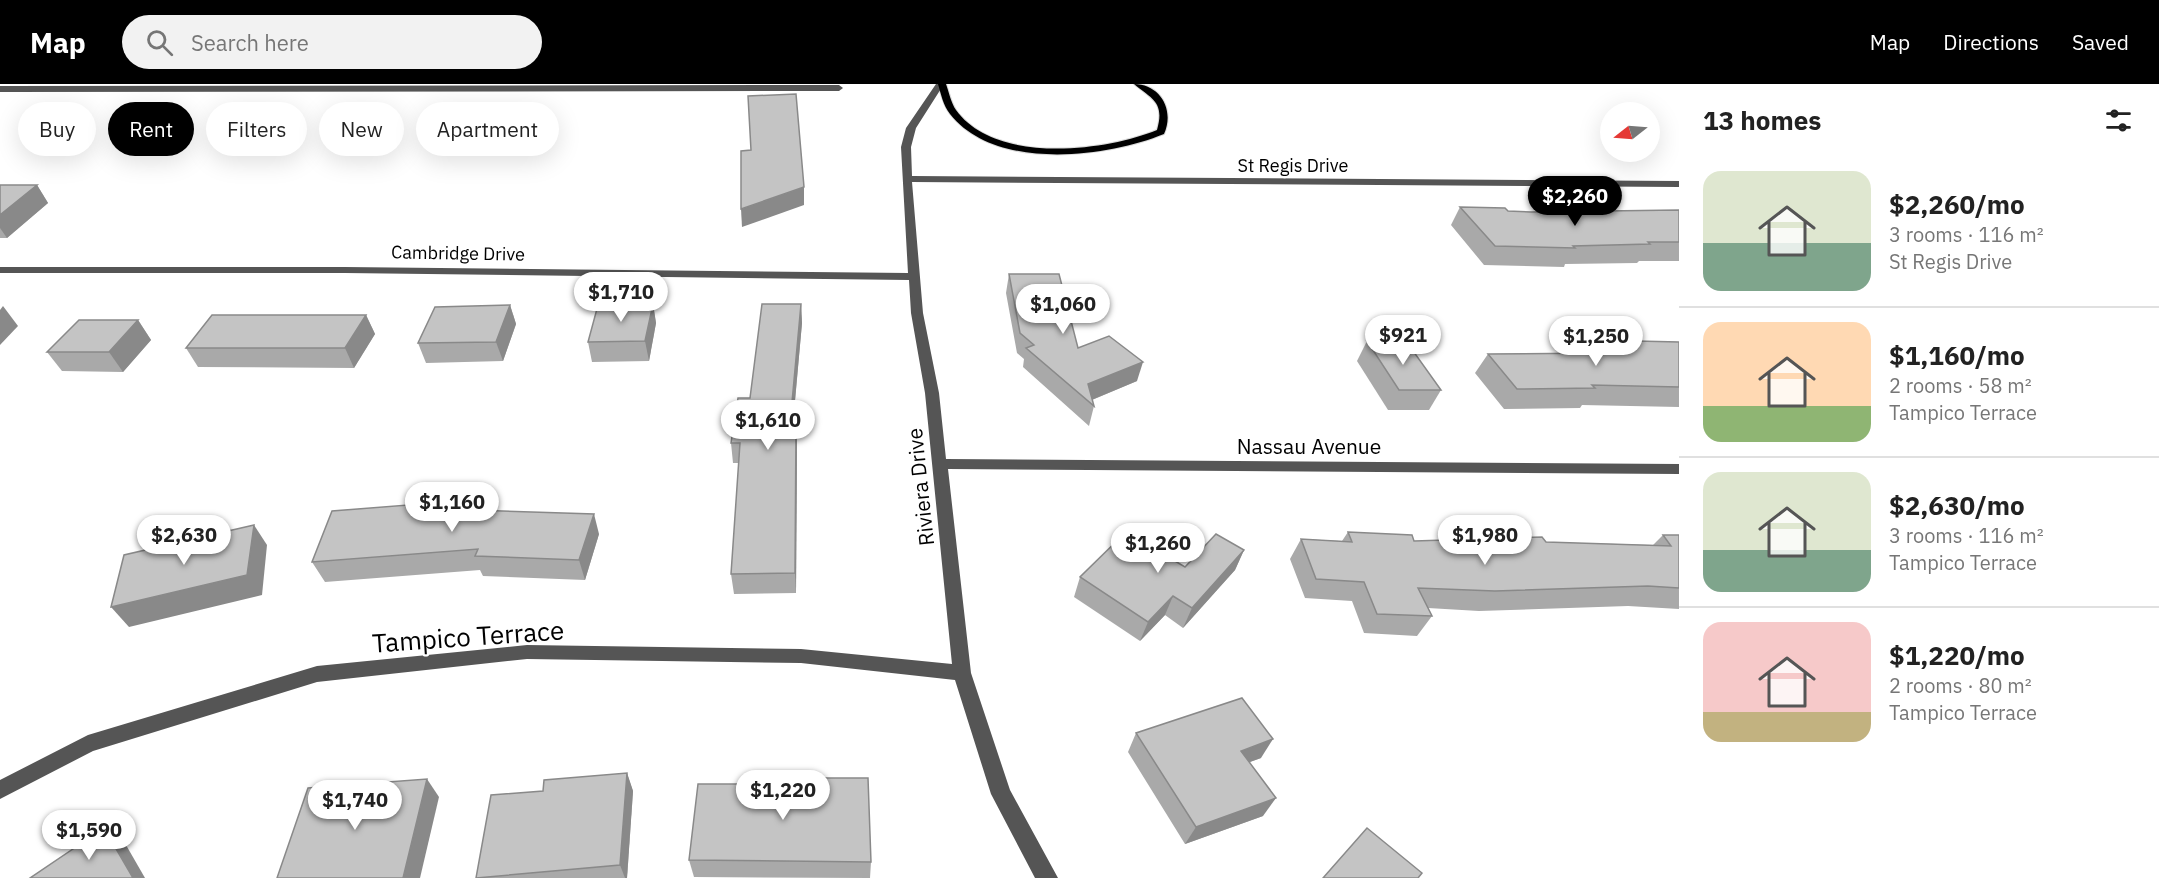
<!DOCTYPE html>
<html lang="en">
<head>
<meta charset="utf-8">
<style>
	body { margin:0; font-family:"IBM Plex Sans",sans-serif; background:#f2f2f2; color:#222; height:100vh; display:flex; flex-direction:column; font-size:22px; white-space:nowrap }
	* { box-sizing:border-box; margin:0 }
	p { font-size:20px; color:#767676 }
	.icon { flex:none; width:33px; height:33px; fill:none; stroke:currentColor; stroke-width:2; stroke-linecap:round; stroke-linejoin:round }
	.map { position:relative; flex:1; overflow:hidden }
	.side { display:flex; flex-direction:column; background:#fff; width:480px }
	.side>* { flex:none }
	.guide { position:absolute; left:18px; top:18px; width:570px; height:54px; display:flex; gap:12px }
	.needle { width:39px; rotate:253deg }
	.tools { position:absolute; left:1600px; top:18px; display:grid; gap:12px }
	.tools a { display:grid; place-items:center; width:60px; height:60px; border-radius:50%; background:#fff; box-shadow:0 6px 24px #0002; font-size:30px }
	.price { position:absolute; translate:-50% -51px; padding:0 14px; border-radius:21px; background:#fff; color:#222; font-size:20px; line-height:39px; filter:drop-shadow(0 2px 3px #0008) }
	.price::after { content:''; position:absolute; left:50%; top:36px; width:18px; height:14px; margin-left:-9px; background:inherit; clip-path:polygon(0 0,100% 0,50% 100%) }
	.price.current { background:#000; color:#fff }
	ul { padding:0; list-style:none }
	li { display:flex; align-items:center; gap:18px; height:150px; padding:0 24px }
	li+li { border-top:2px solid #e0e0e0 }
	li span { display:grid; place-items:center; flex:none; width:168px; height:120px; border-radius:18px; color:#555 }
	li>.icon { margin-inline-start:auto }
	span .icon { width:72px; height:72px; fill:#fffc; stroke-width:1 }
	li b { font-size:26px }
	h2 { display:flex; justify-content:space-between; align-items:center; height:72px; padding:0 24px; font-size:26px }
	.tag { padding:0 21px; border-radius:27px; background:#fff; box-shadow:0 6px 24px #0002; font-size:21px; line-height:54px }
	.tag.current { background:#000; color:#fff }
	header { display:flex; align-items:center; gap:36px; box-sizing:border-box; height:84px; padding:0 30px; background:#000; color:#fff }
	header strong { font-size:28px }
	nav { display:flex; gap:33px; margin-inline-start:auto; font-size:21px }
	.search { width:420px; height:54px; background:#f2f2f2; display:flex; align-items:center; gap:15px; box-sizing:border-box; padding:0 21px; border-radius:33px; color:#767676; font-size:22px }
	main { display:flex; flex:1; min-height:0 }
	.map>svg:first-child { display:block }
</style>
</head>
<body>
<header>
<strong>Map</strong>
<div class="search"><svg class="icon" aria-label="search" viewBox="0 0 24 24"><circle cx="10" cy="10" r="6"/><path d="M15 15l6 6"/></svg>Search here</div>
<nav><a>Map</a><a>Directions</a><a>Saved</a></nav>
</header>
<main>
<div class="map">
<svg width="1679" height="794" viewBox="0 0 1679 794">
	<rect width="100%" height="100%" fill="#fff"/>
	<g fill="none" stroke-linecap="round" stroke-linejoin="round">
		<defs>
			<path id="major" d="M 938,0 L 946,0 C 949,8 951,19 956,26 C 995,80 1103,68 1157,46 C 1165,18 1152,15 1134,0 C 1160,0 1175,26 1164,50 C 1105,74 995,87 950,30 C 943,21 941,10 938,0 Z"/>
		</defs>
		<use href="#major" stroke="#dbdbdb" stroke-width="2"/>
		<g fill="#555" fill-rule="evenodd">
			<polygon points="936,0 944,0 916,44 911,63 912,92 1679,97 1679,103 912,98 923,229 939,309 946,375 1679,380 1679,390 948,385 971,589 1010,706 1058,794 1035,794 991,710 955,596 801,579 527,575 317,598 93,667 0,715 0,696 88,651 317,582 527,561 801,565 952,580 925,309 911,229 909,196 345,189 0,189 0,183 345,183 908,189 901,63 906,44"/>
			<polygon points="0,2 839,1 843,4 839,7 0,8"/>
		</g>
		<use href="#major" fill="#000" fill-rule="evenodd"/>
	</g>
	<g fill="#a9a9a9">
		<polygon points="0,101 37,101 48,119 7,154 0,154"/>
		<polygon points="1460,123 1508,127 1531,128 1679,126 1679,177 1639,177 1637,179 1565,180 1564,183 1484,181 1451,141"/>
		<polygon points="1009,190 1078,264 1137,297 1092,316 1094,322 1089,342 1023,283 1024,275 1017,269 1006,209"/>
		<polygon points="653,220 656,239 649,277 592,278 588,258"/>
		<polygon points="801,220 802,239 793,340 797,360 796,509 734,510 731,490 739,379 733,379 731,359 750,314"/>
		<polygon points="510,221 516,240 503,277 426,279 418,259"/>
		<polygon points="366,231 375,250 354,284 198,283 186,264"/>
		<polygon points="138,236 151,256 123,288 62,287 47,268"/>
		<polygon points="1593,256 1679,258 1679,323 1582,321 1580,324 1504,325 1475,289 1488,270 1585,269"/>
		<polygon points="1367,257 1441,306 1429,326 1388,326 1357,277"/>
		<polygon points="446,418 448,425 599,450 585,496 483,492 480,486 325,498 312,478"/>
		<polygon points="1348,448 1414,457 1546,458 1653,461 1663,451 1679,451 1679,525 1628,522 1479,527 1428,524 1432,532 1417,552 1364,549 1352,517 1305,514 1290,475 1301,455 1342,457"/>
		<polygon points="1244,466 1235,486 1183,544 1165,531 1140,557 1074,513 1080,493 1185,483"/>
		<polygon points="1136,649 1261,674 1250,678 1263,732 1185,760 1128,668"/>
		<polygon points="627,689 633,707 627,794 476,794 543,707"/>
		<polygon points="689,776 871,778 870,794 694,793"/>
	</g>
	<g fill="#898989">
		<polygon points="37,101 48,119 7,154 0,144 0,131"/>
		<polygon points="804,103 804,121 742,143 741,125"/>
		<polygon points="653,220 656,239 649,277 645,257"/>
		<polygon points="801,220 802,239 791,360 790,340"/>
		<polygon points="510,221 516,240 503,277 496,258"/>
		<polygon points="3,222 18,242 0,261 0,226"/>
		<polygon points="366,231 375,250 354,284 345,264"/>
		<polygon points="138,236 151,256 123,288 109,268"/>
		<polygon points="1143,278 1137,297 1089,317 1088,300"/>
		<polygon points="796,340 797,360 796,509 795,489"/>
		<polygon points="594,430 599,450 585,496 579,476"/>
		<polygon points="254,441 267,461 262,511 129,543 111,523"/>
		<polygon points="1244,466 1235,486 1183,544 1192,524"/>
		<polygon points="1173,512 1165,531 1140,557 1148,538"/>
		<polygon points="1273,655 1261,674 1230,685 1241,667"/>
		<polygon points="627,689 633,707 627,794 625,794 620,781"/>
		<polygon points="427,695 439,713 420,794 403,794"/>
		<polygon points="1276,714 1263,732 1185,760 1196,743"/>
		<polygon points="104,744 126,761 145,794 133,794"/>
	</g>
	<g fill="#c4c4c4" stroke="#898989" stroke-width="1.5">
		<polygon points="796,10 804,103 741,125 741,67 751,66 748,12"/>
		<polygon points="0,101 37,101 0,131"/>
		<polygon points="1460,123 1505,124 1508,127 1531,128 1679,126 1679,158 1648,158 1650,160 1573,162 1575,164 1495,162"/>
		<polygon points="1009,190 1059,190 1078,264 1109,252 1143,278 1088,300 1094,322 1026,264 1034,261 1020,249"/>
		<polygon points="653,220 645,257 588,258 598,221"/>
		<polygon points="762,220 801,220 790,340 796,340 795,489 731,490 740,359 731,359 738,314 750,314"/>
		<polygon points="510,221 496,258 418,259 435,223"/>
		<polygon points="212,231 366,231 345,264 186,264"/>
		<polygon points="79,236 138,236 109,268 47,268"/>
		<polygon points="1593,256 1679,258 1679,303 1592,301 1595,304 1517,305 1488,270 1605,269"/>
		<polygon points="1367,257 1406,257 1441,306 1399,306"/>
		<polygon points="446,418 444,425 594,430 579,476 475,472 478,465 312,478 332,427"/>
		<polygon points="254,441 247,491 111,523 124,471"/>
		<polygon points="1126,448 1185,483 1216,450 1244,466 1192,524 1173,512 1148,538 1080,493"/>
		<polygon points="1348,448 1412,451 1414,457 1542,453 1546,458 1671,462 1663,451 1679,451 1679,504 1648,502 1495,507 1418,504 1432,532 1377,530 1364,498 1316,495 1301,455 1352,458"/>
		<polygon points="1242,614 1273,655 1241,667 1276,714 1196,743 1136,649"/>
		<polygon points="627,689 620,781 476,794 491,711 543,707 544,696"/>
		<polygon points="762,694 868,694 871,778 689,776 698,700 762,700"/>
		<polygon points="427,695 403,794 277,794 308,704"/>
		<polygon points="104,744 133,794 30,794"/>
		<polygon points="1367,744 1422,789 1418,794 1323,794"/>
	</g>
	<g text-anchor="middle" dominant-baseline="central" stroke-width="4.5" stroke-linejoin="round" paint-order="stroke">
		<g font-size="18" fill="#000" stroke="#fff">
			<text x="1293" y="81">St Regis Drive</text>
			<text transform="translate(458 169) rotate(1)">Cambridge Drive</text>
		</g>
		<g font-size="21" fill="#000" stroke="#fff">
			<text x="1309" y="362">Nassau Avenue</text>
			<text transform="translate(920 403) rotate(-96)">Riviera Drive</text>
		</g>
		<g font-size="26" fill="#000" stroke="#fff">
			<text transform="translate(468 552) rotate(-4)">Tampico Terrace</text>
		</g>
	</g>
</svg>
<div class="tools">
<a><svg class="needle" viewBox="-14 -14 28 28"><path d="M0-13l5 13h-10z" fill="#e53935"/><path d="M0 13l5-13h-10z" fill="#767676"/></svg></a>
</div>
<b class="price current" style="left:1575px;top:143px">$2,260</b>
<b class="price" style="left:621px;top:239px">$1,710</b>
<b class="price" style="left:1063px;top:251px">$1,060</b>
<b class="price" style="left:1403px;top:282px">$921</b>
<b class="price" style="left:1596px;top:283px">$1,250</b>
<b class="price" style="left:768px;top:367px">$1,610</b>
<b class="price" style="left:452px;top:449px">$1,160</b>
<b class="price" style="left:184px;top:482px">$2,630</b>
<b class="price" style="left:1485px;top:482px">$1,980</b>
<b class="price" style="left:1158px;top:490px">$1,260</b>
<b class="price" style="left:783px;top:737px">$1,220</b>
<b class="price" style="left:355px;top:747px">$1,740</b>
<b class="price" style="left:89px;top:777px">$1,590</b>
<div class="guide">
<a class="tag">Buy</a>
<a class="tag current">Rent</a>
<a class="tag">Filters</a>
<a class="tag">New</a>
<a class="tag">Apartment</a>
</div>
</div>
<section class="side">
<h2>13 homes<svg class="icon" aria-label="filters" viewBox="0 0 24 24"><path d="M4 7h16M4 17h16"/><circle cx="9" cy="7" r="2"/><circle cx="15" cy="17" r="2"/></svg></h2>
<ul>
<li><span style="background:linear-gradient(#dfe7d0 60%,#7fa58c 0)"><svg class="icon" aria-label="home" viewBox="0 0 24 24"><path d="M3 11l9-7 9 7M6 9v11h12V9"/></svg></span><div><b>$2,260/mo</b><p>3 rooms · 116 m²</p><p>St Regis Drive</p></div></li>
<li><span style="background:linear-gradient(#ffd9b3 70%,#8fb573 0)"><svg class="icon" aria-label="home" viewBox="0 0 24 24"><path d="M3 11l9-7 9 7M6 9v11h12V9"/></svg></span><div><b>$1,160/mo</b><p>2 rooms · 58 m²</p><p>Tampico Terrace</p></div></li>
<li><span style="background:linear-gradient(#dfe7d0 65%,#7fa58c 0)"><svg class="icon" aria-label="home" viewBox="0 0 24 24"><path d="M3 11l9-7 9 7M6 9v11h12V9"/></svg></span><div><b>$2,630/mo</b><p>3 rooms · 116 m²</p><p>Tampico Terrace</p></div></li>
<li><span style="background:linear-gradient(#f6c9c9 75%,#c2b280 0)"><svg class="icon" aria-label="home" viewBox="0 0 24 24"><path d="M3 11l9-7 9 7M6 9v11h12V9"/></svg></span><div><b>$1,220/mo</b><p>2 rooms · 80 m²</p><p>Tampico Terrace</p></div></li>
</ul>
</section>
</main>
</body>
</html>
